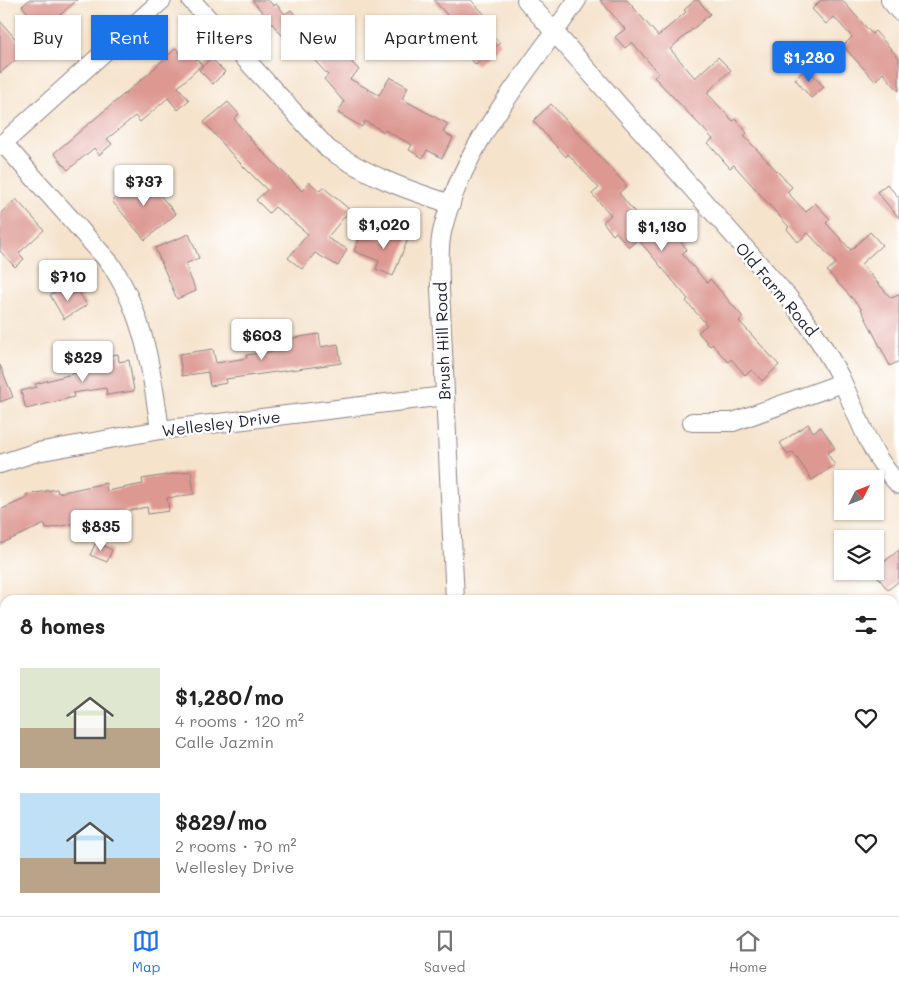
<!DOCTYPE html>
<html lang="en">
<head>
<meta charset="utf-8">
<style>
	body { margin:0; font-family:Mali,sans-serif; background:#f6f6f6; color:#222; height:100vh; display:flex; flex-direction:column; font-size:19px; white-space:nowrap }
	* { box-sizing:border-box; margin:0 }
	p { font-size:16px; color:#767676 }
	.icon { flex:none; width:28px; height:28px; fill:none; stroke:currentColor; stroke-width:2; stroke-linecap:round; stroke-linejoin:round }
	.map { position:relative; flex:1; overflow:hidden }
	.details { position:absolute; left:0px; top:595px; width:900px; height:321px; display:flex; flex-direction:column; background:#fff; border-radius:15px 15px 0 0; box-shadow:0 1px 4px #0004 }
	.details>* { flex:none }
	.top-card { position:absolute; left:15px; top:15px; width:500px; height:45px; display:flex; gap:10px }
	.needle { width:32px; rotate:48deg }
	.fabs { position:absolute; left:834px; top:470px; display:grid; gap:10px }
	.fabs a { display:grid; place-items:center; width:50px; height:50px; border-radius:0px; background:#fff; box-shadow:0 1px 4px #0004; font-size:25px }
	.price { position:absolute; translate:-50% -42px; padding:0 11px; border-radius:5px; background:#fff; color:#222; font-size:16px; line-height:32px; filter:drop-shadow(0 1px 2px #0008) }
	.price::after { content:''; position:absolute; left:50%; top:30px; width:15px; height:11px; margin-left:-8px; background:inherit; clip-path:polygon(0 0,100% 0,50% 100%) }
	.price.active { background:#1a73e8; color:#fff }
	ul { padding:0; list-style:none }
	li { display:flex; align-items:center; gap:15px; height:125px; padding:0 20px }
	li span { display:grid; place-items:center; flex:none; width:140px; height:100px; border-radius:0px; color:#555 }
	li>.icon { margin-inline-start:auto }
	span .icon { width:60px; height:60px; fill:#fffc; stroke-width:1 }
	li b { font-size:21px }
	h2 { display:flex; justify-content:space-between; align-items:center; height:60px; padding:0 20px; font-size:21px }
	.chip { padding:0 18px; border-radius:0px; background:#fff; box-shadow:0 1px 4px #0004; font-size:18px; line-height:45px }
	.chip.active { background:#1a73e8; color:#fff }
	.menu { display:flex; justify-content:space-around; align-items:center; height:70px; border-top:1px solid #e0e0e0; background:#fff; font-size:14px; color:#767676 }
	.menu a { display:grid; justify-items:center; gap:2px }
	.menu .active { color:#1a73e8 }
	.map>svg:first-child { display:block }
</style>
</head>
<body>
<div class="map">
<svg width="899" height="916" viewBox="0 0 899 916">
	<rect width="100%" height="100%" fill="#fff"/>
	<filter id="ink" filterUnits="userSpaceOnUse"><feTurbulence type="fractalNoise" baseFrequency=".02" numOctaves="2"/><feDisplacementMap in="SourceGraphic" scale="10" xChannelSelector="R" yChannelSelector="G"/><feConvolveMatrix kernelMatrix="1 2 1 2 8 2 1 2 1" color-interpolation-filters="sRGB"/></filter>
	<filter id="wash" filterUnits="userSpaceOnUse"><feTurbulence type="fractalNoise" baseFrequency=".0096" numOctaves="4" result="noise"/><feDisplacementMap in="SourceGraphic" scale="20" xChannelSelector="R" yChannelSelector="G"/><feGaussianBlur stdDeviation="1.12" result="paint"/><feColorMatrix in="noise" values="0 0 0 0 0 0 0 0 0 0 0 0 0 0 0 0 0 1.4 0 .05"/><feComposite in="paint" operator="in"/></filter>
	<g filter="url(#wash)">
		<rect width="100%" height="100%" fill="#f5e3cc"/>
		<polygon fill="#f7d1c8" points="899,807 899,912 895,908 895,811"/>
		<g id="blocks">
			<g fill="#dd9892">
				<polygon points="29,0 77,0 44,29 54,40 43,50 31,37 41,28 22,6"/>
				<polygon points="252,0 268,0 274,6 276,4 285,14 291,10 321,45 335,32 347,45 341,50 359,70 350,79 379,95 390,77 408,87 402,99 448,124 443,132 453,138 442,158 427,150 423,158 409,150 412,145 385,130 384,132 365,121 362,127 338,113 344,102 324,79 328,75 304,49 298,54"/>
				<polygon points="434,0 471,0 489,19 484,24 500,43 476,65 458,46 456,48 445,35 451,30 442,20 447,15"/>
				<polygon points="600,0 627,0 658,36 686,12 684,10 695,0 698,0 710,14 670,49 695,78 718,57 731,70 707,93 733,121 736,119 747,133 744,136 792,187 787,192 806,212 815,203 830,219 826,223 851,250 870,232 882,245 861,264 891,298 899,295 899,361 890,366 860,307 827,271 836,263 808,233 798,242 787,229 789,227 734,165 730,168 708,143 713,139 654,77 658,73 632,42 625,48 615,37 625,29"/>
				<polygon points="821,0 842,0 872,34 875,31 899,58 899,91 883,73 875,81 843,46 852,37 834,17 826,24 812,9"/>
				<polygon points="0,21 26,51 0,73"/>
				<polygon points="176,48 181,54 187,49 202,65 178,87 189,100 178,110 168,98 140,122 135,116 107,139 112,144 99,155 94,148 68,170 54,153 147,75"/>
				<polygon points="211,58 225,72 213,84 199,70"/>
				<polygon points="807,68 824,87 811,98 795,79"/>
				<polygon points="228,102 239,114 234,119 254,143 302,191 309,182 320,191 323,187 350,210 327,238 347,249 338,266 315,253 302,269 288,258 308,234 275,207 269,213 256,200 267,190 235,158 204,122"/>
				<polygon points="551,104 627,186 619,193 646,226 657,216 687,249 682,254 707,283 710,279 743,317 739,321 779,365 762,381 752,370 745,375 731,359 728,362 712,344 710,346 698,332 707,325 686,301 688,299 638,239 629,247 616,232 613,235 603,222 611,215 592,194 599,188 568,154 566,157 533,121"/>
				<polygon points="143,175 176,214 145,240 112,201"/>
				<polygon points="887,184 899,198 899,218 877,192"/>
				<polygon points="16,199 44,230 19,253 24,259 15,267 0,251 0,214"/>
				<polygon points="395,228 410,234 393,276 376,269 379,261 354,251 362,232 389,243"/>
				<polygon points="189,234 199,258 185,264 196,291 177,299 155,248"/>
				<polygon points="65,286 71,295 78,291 87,305 64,319 50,295"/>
				<polygon points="319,334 321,347 338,344 341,363 226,379 227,383 210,386 208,372 182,376 179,354 213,349 216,363 247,358 246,355 289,349 287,339"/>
				<polygon points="118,354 119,362 129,360 134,391 107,395 106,388 73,393 74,397 26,409 21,391 37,387 35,384 79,372 78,369 100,365 99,357"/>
				<polygon points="0,365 13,397 0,402"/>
				<polygon points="808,424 813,432 821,427 835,448 827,453 835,465 812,480 793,452 788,455 780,443"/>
				<polygon points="191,471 194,494 167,498 169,511 148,514 147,507 116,513 118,523 88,528 87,521 46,529 45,524 0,544 0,510 27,498 26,495 57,489 58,493 106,483 107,491 143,484 142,479"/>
				<polygon points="96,542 112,550 107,562 90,555"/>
				<polygon points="899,550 899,581 888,590 873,571 875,571 875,569"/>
			</g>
		</g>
	</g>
	<g filter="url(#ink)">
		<use href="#blocks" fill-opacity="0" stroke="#8c8284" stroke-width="1"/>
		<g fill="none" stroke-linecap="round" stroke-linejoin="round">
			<defs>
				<g id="street">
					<path d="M 191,0 L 328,149 C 369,176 404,189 451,204"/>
					<path d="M 526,0 L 788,297 C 809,324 827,350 842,381 C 859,418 870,455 899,485"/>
					<polyline points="890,0 899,11"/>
					<path d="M 3,143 L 110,263 C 144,314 152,371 160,430"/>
					<polyline points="0,146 162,0"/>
					<polyline points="692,422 733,422 842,383"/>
					<polyline points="0,464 37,452 160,430 445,396"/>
					<path d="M 455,600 L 440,289 C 440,270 438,251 442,232 C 463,143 527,74 577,0"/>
					<polyline points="895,649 899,647"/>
					<polyline points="0,727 5,724"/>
					<polyline points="735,911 737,916"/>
					<polyline points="584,916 601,911"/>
				</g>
			</defs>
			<use href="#street" stroke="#8c8284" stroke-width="20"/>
			<use href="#street" stroke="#fff" stroke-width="18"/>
		</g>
	</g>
	<g text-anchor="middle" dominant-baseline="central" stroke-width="5" stroke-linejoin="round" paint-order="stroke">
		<g font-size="16" fill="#22223b" stroke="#fff">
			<text transform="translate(777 289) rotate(50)">Old Farm Road</text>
			<text transform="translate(442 341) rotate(-92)">Brush Hill Road</text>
			<text transform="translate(221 423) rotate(-7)">Wellesley Drive</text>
		</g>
	</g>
</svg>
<div class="fabs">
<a><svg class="needle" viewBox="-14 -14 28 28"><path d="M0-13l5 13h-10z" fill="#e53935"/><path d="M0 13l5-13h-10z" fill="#767676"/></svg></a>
<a><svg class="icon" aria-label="layers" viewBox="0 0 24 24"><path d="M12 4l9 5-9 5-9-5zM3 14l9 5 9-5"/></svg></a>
</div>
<b class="price active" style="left:809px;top:83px">$1,280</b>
<b class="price" style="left:144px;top:207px">$737</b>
<b class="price" style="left:384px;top:250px">$1,020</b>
<b class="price" style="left:662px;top:252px">$1,130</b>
<b class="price" style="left:68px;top:302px">$710</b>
<b class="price" style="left:262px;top:361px">$603</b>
<b class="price" style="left:83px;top:383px">$829</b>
<b class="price" style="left:101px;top:552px">$835</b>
<div class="top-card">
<a class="chip">Buy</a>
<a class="chip active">Rent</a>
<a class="chip">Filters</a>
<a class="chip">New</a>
<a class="chip">Apartment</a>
</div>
<section class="details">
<h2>8 homes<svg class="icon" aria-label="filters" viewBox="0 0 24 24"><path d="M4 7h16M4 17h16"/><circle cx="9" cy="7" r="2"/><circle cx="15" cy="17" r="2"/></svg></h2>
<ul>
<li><span style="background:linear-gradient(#dfe7d0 60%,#b9a48a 0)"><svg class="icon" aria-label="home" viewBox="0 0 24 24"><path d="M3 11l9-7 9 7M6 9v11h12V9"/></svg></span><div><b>$1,280/mo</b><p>4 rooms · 120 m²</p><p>Calle Jazmin</p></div><svg class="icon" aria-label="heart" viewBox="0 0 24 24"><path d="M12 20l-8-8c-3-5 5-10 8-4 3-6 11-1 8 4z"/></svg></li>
<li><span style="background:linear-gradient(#bfe0f5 65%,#b9a48a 0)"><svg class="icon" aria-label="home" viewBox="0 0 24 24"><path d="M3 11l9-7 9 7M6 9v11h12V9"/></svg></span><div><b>$829/mo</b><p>2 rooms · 70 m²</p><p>Wellesley Drive</p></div><svg class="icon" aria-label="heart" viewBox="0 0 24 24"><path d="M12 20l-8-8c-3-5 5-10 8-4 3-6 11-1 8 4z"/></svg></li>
</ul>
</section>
</div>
<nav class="menu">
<a class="active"><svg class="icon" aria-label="map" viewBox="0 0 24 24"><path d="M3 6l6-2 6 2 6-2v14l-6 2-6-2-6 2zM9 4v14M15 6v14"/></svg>Map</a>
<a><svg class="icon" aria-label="saved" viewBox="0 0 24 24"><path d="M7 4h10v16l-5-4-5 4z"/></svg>Saved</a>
<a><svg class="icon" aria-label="home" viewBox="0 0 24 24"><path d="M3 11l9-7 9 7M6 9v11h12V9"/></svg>Home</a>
</nav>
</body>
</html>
